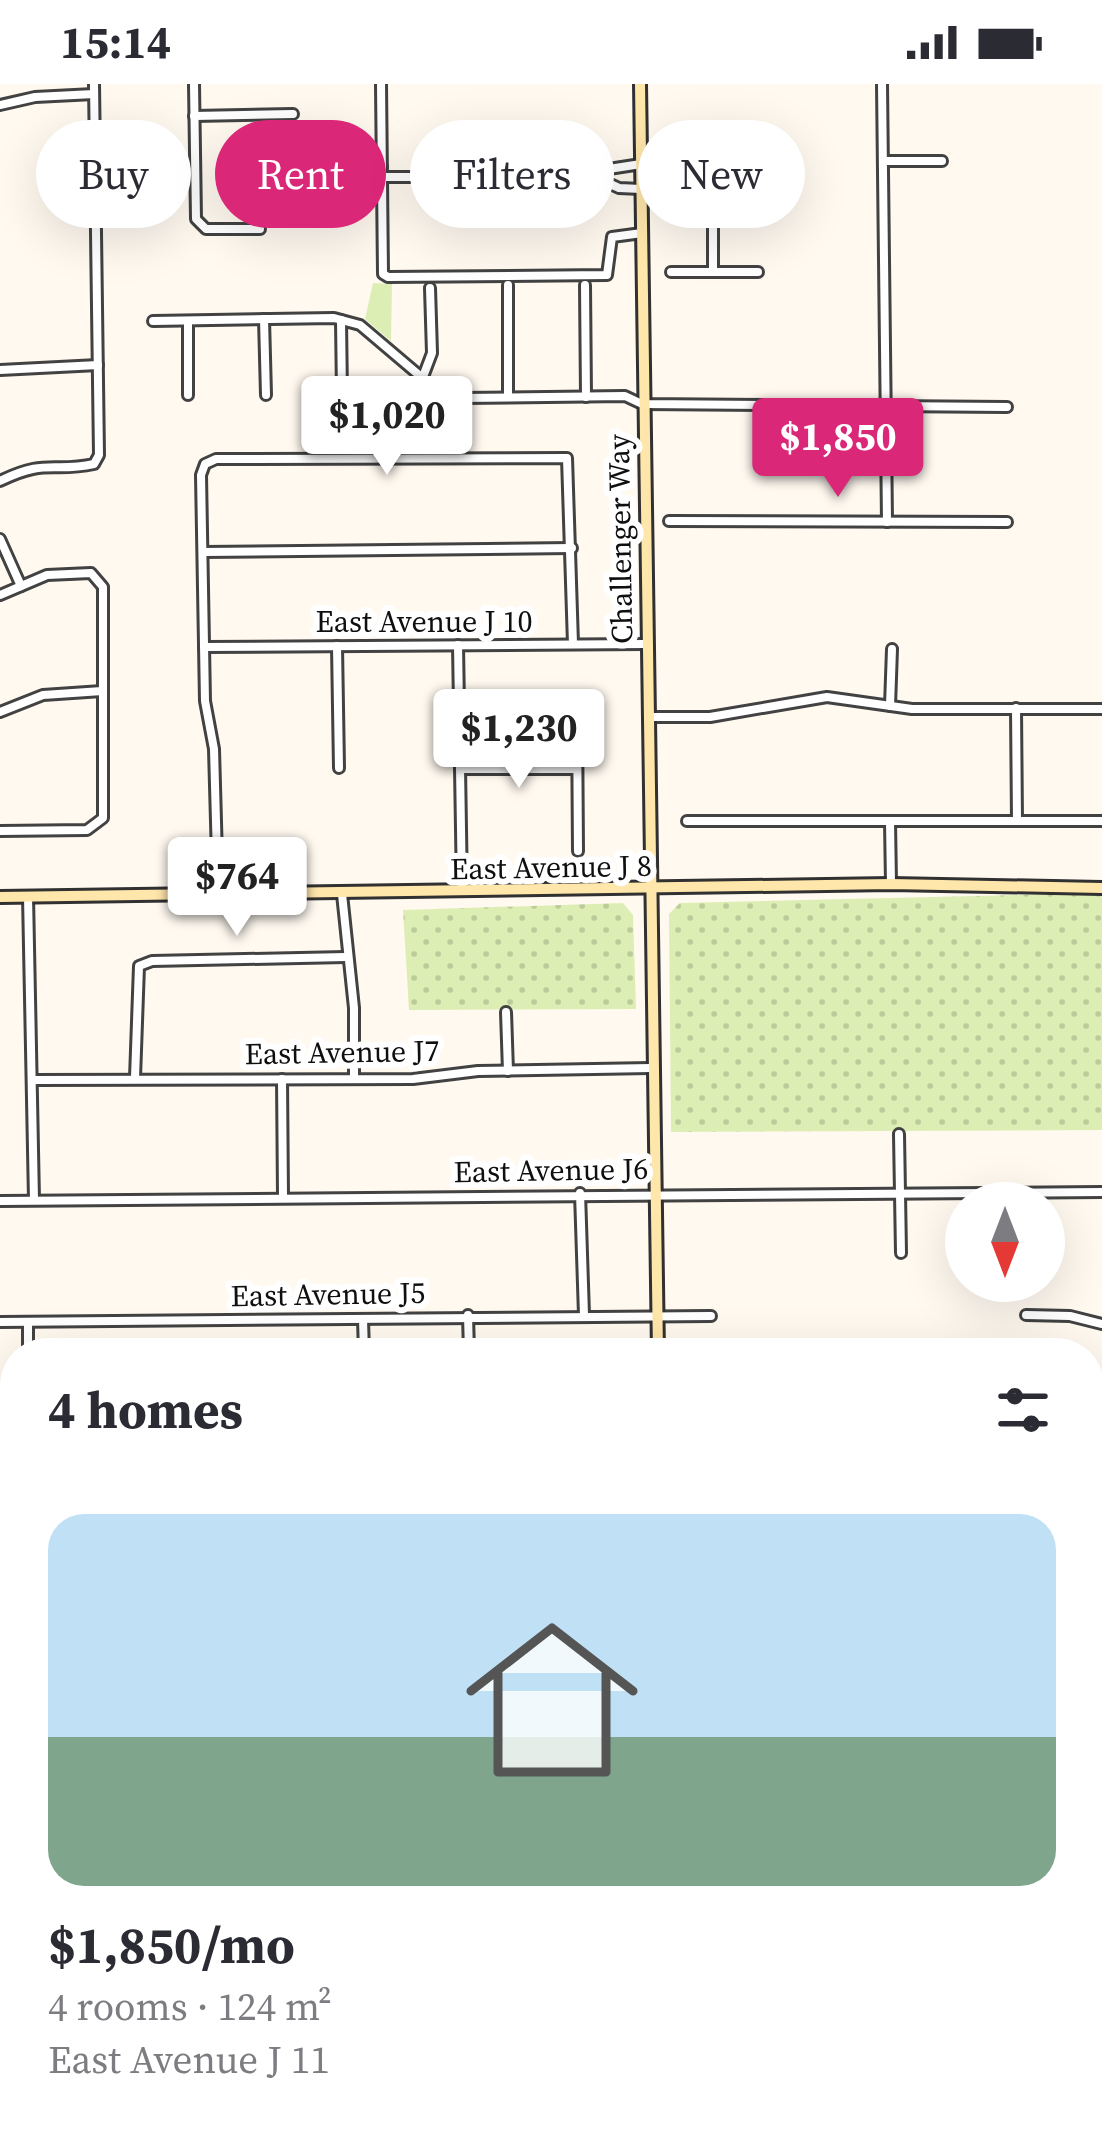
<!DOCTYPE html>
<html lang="en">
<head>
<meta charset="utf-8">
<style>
	body { margin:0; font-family:"Source Serif 4",serif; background:#f2f2f3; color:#2b2b33; height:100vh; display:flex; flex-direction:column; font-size:45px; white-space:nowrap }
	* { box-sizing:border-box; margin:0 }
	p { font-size:39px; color:#7c7c81 }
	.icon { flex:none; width:66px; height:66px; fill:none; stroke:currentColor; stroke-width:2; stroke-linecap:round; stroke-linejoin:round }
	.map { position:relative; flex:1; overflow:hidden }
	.drawer { position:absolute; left:0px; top:1254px; width:1104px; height:807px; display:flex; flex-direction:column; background:#fff; border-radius:48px 48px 0 0; box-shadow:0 12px 48px #0002 }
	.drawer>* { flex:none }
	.top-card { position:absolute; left:36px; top:36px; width:1032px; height:108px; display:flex; gap:24px }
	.needle { width:78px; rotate:180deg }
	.tools { position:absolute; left:945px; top:1098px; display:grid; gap:24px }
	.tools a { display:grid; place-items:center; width:120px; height:120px; border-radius:50%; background:#fff; box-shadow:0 12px 48px #0002; font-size:60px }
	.price { position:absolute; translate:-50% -102px; padding:0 27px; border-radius:12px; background:#fff; color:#222; font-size:39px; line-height:78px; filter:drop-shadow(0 3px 6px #0008) }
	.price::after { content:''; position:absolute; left:50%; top:72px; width:36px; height:27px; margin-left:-18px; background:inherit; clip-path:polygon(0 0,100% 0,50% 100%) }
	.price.active { background:#db2777; color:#fff }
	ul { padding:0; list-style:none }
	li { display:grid; align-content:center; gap:24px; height:636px; padding:0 48px }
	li+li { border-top:3px solid #e1e1e2 }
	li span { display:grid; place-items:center; height:372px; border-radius:36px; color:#555 }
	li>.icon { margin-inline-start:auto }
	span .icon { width:216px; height:216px; fill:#fffc; stroke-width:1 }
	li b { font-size:51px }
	h2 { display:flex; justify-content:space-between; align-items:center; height:144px; padding:0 48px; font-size:51px }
	.pill { padding:0 42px; border-radius:54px; background:#fff; box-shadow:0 12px 48px #0002; font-size:42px; line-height:108px }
	.pill.active { background:#db2777; color:#fff }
	.status { display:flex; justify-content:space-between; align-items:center; height:84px; padding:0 60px; background:#fff; direction:ltr }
	.status svg { height:33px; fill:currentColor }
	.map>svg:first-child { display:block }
</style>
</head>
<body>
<div class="status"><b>15:14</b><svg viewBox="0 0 49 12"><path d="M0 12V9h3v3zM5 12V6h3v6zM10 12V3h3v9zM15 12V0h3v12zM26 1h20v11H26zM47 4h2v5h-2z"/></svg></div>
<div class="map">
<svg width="1102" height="2060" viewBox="0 0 1102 2060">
	<defs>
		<pattern id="grass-dots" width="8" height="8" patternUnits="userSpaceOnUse" patternTransform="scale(3)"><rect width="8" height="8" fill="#ddeeb5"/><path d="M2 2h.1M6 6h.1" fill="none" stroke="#bccb9a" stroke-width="1.8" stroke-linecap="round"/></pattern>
	</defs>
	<rect width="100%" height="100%" fill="#fff9f0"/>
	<g fill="url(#grass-dots)">
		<polygon points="1102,809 1102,1046 671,1048 669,830 680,819"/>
		<polygon points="623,819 633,831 636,925 409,926 403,826"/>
	</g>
	<polygon fill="#ddeeb5" points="373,199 392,200 391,257 365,235"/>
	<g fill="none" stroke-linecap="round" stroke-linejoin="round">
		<defs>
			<g id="street">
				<polyline points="194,0 196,135 206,145 260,145"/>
				<polyline points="381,0 383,190 388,193 607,191 612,153 642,149"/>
				<polyline points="882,0 887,438"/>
				<polyline points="0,21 35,13 94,10"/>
				<polyline points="194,32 293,30"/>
				<polyline points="883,77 942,77"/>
				<polyline points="314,83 382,83"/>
				<polyline points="591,91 619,104 641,105"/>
				<polyline points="382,93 557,93 641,80 759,80"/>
				<polyline points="490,93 489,46 554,43 557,93"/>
				<polyline points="671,188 758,188"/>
				<polyline points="713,188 713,80"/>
				<polyline points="508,201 508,313"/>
				<polyline points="585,201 586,313"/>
				<polyline points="264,235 266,311"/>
				<polyline points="341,236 342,311"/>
				<polyline points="153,237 334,234 360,241 439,308 462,314 625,312 642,320 1007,323"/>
				<polyline points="0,286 98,281"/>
				<polyline points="421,298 432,269 430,204"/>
				<polyline points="188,311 188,237"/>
				<path d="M 0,397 C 47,374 52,389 94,380 L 99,371 L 94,0"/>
				<polyline points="669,437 1007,438"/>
				<polyline points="0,455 21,502"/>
				<polyline points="203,468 572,464"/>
				<polyline points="0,511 47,491 91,489 103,503 103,734 87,746 0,747"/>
				<polyline points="458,561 462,806"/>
				<polyline points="337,562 339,684"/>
				<polyline points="204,563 645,560"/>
				<polyline points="890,622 892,565"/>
				<polyline points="1016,624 1017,737"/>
				<polyline points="0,628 43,611 102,607"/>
				<polyline points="577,632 578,767"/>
				<polyline points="648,633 710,633 827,613 912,625 1102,625"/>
				<polyline points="460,685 577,685"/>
				<polyline points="687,737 1102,737"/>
				<polyline points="890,737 891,800"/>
				<polyline points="218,810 214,665 205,617 201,391 205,380 216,375 567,374 573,560"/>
				<polyline points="342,810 354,924 354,995"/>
				<polyline points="28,812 34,1116"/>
				<polyline points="506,928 508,987"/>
				<polyline points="135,994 139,882 152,877 346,873"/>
				<polyline points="282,995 283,1113"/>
				<polyline points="34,996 413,995 478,987 651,984"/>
				<polyline points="899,1050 901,1169"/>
				<polyline points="580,1109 584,1231"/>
				<polyline points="0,1117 1102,1108"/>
				<polyline points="468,1231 469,1269"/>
				<polyline points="1026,1231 1070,1232 1102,1240"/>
				<polyline points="363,1235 364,1269"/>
				<polyline points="0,1238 711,1232"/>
				<polyline points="28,1239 28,1269"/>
				<polyline points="1089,1342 1102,1342"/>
				<polyline points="0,1348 15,1348"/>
				<polyline points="1089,1372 1093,1526 1102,1526"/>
				<polyline points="0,1446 15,1446"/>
				<polyline points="0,1541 15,1541"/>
				<polyline points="0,1639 15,1639"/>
				<polyline points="0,1809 15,1808"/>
				<polyline points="71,2046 72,2060"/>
				<polyline points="576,2046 591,2060"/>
				<polyline points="737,2046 737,2060"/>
				<polyline points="976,2046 977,2060"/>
				<polyline points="232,2051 570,2046"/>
				<polyline points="232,2060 232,2046"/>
			</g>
			<g id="secondary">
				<polyline points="640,0 658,1269"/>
				<polyline points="0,813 891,800 1102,804"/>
				<polyline points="662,2046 662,2060"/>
			</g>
			<g id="primary">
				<polyline points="1089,1776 1102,1776"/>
				<polyline points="0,1779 15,1779"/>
				<polyline points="0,1793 15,1793"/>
			</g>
		</defs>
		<use href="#street" stroke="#424242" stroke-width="14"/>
		<use href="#secondary" stroke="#313131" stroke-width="16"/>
		<use href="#primary" stroke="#202020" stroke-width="18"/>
		<use href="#street" stroke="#fff" stroke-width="8"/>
		<use href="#secondary" stroke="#ffe6ab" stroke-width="10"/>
		<use href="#primary" stroke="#ffbb60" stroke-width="12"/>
	</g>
	<g text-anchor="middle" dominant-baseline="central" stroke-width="12" stroke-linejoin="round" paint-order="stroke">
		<g font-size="30" fill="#0f0f0f" stroke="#fff">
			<text transform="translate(620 455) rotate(-91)">Challenger Way</text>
			<text x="424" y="537">East Avenue J 10</text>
			<text transform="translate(551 783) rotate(-1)">East Avenue J 8</text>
			<text transform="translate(342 968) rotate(-1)">East Avenue J7</text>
			<text transform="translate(551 1086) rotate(-1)">East Avenue J6</text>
			<text transform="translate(328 1210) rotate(-1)">East Avenue J5</text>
		</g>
	</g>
</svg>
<div class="tools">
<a><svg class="needle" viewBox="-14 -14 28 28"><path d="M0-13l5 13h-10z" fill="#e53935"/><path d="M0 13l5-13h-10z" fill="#7c7c81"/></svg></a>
</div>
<b class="price" style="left:387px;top:394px">$1,020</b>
<b class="price active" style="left:838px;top:416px">$1,850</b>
<b class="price" style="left:519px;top:707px">$1,230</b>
<b class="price" style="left:237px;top:855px">$764</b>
<div class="top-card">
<a class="pill">Buy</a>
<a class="pill active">Rent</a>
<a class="pill">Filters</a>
<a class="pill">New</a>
</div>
<section class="drawer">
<h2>4 homes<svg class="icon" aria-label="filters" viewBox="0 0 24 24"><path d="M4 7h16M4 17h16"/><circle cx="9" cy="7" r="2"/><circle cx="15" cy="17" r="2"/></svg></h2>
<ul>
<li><span style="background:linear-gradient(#bfe0f5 60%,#7fa58c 0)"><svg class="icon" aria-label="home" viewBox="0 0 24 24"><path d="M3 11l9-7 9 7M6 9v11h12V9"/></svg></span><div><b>$1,850/mo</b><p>4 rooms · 124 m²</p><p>East Avenue J 11</p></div></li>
</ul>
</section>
</div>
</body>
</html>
